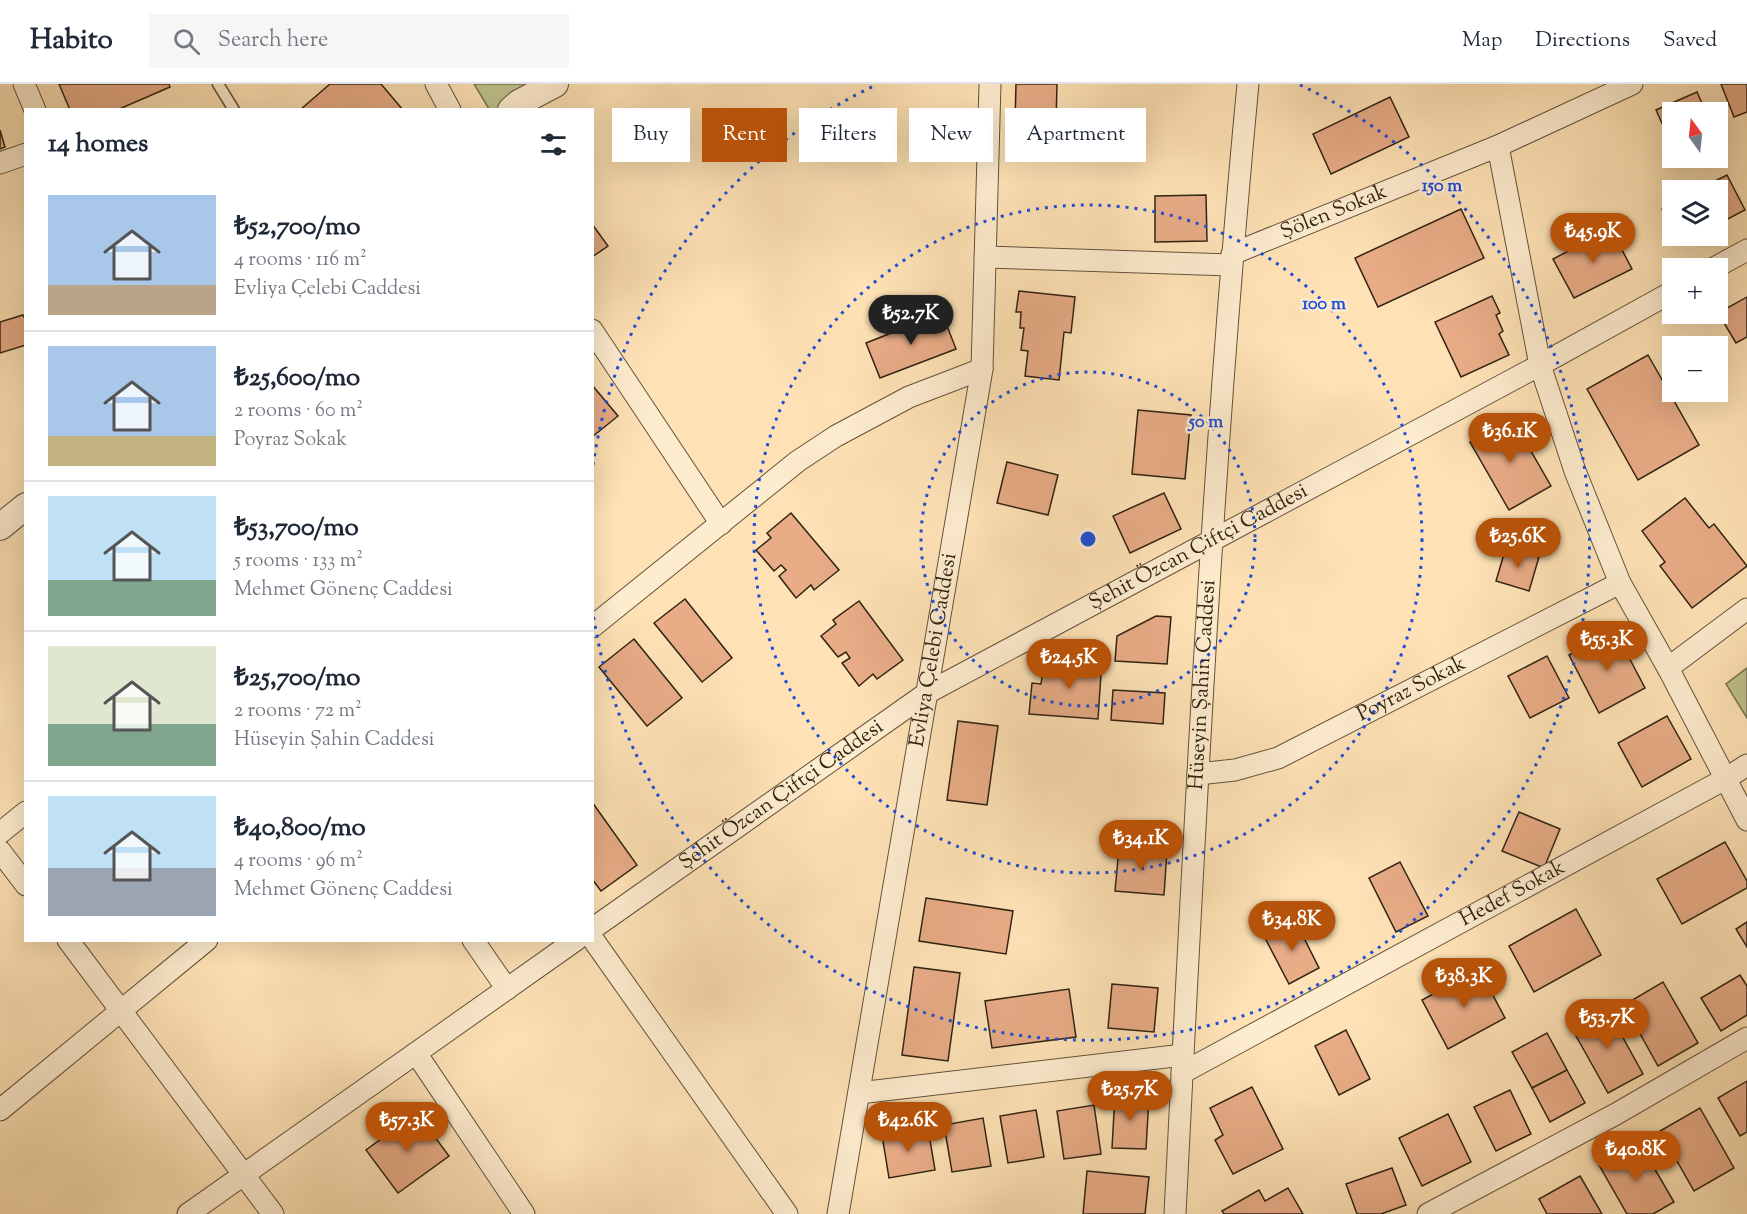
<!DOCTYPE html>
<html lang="en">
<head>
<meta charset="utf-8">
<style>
	body { margin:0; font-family:"Sorts Mill Goudy",serif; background:#f6f6f7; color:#1f2937; height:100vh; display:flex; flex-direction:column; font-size:22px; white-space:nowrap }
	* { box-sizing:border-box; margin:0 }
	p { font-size:20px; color:#747a83 }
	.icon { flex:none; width:33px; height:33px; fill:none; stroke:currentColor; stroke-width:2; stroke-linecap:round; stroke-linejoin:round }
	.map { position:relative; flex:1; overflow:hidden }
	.sheet { position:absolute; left:24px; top:24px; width:570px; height:834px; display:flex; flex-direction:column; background:#fff; border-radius:0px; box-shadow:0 6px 24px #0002 }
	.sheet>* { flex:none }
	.top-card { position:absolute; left:612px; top:24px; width:570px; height:54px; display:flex; gap:12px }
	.needle { width:39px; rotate:345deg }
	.fabs { position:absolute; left:1662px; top:18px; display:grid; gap:12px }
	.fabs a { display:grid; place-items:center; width:66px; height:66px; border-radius:0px; background:#fff; box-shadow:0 6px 24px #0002; font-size:30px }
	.price { position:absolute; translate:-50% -51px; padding:0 14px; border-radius:21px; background:#b45309; color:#fff; font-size:20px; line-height:39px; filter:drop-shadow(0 2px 3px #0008) }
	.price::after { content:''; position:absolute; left:50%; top:36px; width:18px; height:14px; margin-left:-9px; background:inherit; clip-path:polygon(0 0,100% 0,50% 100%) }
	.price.current { background:#222; color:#fff }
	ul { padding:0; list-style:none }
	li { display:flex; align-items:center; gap:18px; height:150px; padding:0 24px }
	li+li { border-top:2px solid #e0e1e3 }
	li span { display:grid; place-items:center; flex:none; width:168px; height:120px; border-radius:0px; color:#555 }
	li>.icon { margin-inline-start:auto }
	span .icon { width:72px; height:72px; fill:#fffc; stroke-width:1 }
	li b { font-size:26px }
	h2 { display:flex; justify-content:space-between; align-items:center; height:72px; padding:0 24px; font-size:26px }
	.chip { padding:0 21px; border-radius:0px; background:#fff; box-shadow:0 6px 24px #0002; font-size:21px; line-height:54px }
	.chip.current { background:#b45309; color:#fff }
	header { display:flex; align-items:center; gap:36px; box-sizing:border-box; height:84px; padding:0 30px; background:#fff; border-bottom:2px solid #e0e1e3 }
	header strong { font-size:28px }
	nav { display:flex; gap:33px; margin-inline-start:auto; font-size:21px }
	.search { width:420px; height:54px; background:#f6f6f7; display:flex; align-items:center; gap:15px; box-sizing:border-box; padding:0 21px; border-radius:0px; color:#747a83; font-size:22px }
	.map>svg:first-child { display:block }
</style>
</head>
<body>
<header>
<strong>Habito</strong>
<div class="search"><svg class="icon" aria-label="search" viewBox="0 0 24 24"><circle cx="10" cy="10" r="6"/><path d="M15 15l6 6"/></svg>Search here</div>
<nav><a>Map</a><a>Directions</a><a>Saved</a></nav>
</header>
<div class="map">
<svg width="1747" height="1130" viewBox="0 0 1747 1130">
	<rect width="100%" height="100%" fill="#fee2b5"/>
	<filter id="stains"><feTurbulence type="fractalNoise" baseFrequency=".00333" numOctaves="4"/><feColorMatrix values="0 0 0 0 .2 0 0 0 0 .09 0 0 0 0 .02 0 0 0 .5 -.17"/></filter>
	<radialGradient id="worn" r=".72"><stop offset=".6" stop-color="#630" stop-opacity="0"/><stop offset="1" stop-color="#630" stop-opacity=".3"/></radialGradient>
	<g fill="#bfc38d" stroke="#777350" stroke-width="1.5">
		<polygon points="474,0 554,0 512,26 489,25"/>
		<polygon points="1747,584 1747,634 1726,600"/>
	</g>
	<g fill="#e8ac87" stroke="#2f2312" stroke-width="1.5">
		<polygon points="59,0 169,0 170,3 117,26 70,26"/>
		<polygon points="330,0 381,0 403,26 300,26"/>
		<polygon points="1016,0 1057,0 1056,39 1015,38"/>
		<polygon points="1721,0 1747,0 1747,28 1734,33"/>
		<polygon points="1697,8 1706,28 1672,28 1672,62 1656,26"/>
		<polygon points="1390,13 1409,53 1331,90 1313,50"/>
		<polygon points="0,46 5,63 0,65"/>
		<polygon points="1727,91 1745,126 1718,140 1718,106 1697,106"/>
		<polygon points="1206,111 1207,157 1155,158 1155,112"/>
		<polygon points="1672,119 1672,146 1662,125"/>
		<polygon points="1461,125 1484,174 1378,223 1355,174"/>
		<polygon points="592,140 608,162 592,173"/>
		<polygon points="1611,145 1632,185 1574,214 1553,175"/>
		<polygon points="1675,152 1696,152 1680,160"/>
		<polygon points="1019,207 1075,213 1071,249 1064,248 1059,296 1025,292 1028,267 1021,266 1024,244 1020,244 1021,228 1016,228"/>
		<polygon points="1492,212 1500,229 1496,231 1503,247 1499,250 1509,271 1461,293 1435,238"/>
		<polygon points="1747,213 1747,253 1736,259 1718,229"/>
		<polygon points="942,229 956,265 880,294 866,259"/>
		<polygon points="23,231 26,237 26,261 0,269 0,238"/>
		<polygon points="1648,271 1699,361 1638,396 1587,305"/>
		<polygon points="592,301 618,332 592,353"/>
		<polygon points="1138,326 1191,331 1185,395 1132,390"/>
		<polygon points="1512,334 1551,402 1509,426 1470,358"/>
		<polygon points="1007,378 1058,391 1048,431 997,419"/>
		<polygon points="1164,409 1181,445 1130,469 1113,432"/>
		<polygon points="1685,414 1709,444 1714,440 1747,482 1692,524 1660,482 1665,478 1642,447"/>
		<polygon points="791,429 839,486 814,506 811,501 796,514 779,492 786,486 781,481 774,487 756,466 771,454 767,449"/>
		<polygon points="1506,463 1539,473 1529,507 1496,497"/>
		<polygon points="685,515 732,574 702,598 654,539"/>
		<polygon points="859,517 903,576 877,595 873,590 859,602 842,579 850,574 846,568 838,573 821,552 836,540 833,536"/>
		<polygon points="1156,532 1171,533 1167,580 1115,577 1117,552"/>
		<polygon points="1615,547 1645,604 1599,629 1569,571"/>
		<polygon points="634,555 682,614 647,642 599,583"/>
		<polygon points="1547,572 1569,614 1530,634 1508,592"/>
		<polygon points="1076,573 1102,575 1098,635 1029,630 1032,599 1041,600 1042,593"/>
		<polygon points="1113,606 1165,609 1163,640 1111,636"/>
		<polygon points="1667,632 1691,675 1642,703 1618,659"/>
		<polygon points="958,637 998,642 987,721 947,716"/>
		<polygon points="592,718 637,781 601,807 592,795"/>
		<polygon points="1519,728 1560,745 1544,784 1502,767"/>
		<polygon points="1725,758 1747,797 1747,804 1682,840 1657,795"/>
		<polygon points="1119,764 1167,767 1164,811 1115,807"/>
		<polygon points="1400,778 1428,832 1396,848 1369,794"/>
		<polygon points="926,814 1013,827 1006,870 919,857"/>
		<polygon points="1576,825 1601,871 1534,908 1509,862"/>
		<polygon points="1295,836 1319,884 1289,900 1264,852"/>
		<polygon points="1747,838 1747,863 1736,845"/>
		<polygon points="914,883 960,889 948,977 902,971"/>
		<polygon points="1479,885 1505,934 1448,965 1422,916"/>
		<polygon points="1740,891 1747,902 1747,931 1721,947 1701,914"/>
		<polygon points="1663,898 1698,959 1658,982 1624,921"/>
		<polygon points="1112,900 1158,904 1154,948 1108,944"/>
		<polygon points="1069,905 1076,953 992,964 985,917"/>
		<polygon points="1606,923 1643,990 1608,1009 1571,943"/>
		<polygon points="1346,946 1370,995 1339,1011 1315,962"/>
		<polygon points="1547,949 1567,986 1532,1004 1512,968"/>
		<polygon points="1567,986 1585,1019 1550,1038 1532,1004"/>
		<polygon points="1747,997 1747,1048 1740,1052 1718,1014"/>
		<polygon points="1252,1003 1283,1065 1233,1090 1215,1056 1223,1051 1210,1024"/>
		<polygon points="1510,1006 1531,1050 1496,1067 1474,1023"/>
		<polygon points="1115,1011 1149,1013 1146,1065 1112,1064"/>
		<polygon points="1094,1021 1101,1070 1064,1075 1057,1027"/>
		<polygon points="1700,1024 1734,1084 1694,1107 1660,1047"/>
		<polygon points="1036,1026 1044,1073 1008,1079 1000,1032"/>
		<polygon points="417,1029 449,1072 398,1109 366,1066"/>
		<polygon points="1448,1030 1471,1078 1422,1102 1399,1054"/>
		<polygon points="983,1034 991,1082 952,1088 944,1041"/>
		<polygon points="928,1044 935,1086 889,1094 882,1051"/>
		<polygon points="1639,1058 1674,1118 1653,1130 1627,1130 1599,1081"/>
		<polygon points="1392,1084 1406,1121 1381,1130 1357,1130 1346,1100"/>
		<polygon points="1087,1087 1149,1093 1145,1130 1083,1130"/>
		<polygon points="1580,1092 1602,1130 1547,1130 1539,1115"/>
		<polygon points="1288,1104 1303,1130 1224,1130 1222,1127 1259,1106 1265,1117"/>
	</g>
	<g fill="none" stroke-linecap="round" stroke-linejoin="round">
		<defs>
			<polyline id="service" points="218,0 234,26"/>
			<g id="minor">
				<polyline points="24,0 35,26"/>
				<polyline points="436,0 450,26"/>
				<polyline points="1498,62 1540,281 1575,387 1620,499 1668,584 1747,736"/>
				<polyline points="0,79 26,70"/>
				<path id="s1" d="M 1232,170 L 1498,62 L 1632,0"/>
				<polyline points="985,173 1231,181"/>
				<polyline points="1714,184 1747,166"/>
				<polyline points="592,246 721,440"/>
				<polyline points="592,543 798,377 836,352 909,313 982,285"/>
				<polyline points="1668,584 1747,525"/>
				<path id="s2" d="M 1198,690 L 1235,686 L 1278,674 L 1620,499"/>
				<polyline points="0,749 26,728"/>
				<polyline points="0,767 26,801"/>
				<path id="s3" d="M 592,845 L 927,609 L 1540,281 L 1672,208"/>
				<polyline points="592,854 787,1130"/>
				<polyline points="68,856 273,1130"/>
				<polyline points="473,856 507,905"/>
				<polyline points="416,969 524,1130"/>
				<path id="s4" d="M 1182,989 L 1727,694 L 1747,681"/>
				<polyline points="859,1009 1183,971"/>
				<polyline points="0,1026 207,856"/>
				<polyline points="188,1130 576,856"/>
				<path id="s5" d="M 838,1130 L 982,285 L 990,0"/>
				<path id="s6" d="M 1175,1130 C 1194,753 1212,376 1248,0"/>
				<polyline points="1428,1130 1616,1030 1747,954"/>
			</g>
			<g id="tertiary">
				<polyline points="511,26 519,19 555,0"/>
				<polyline points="0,443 26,422"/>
			</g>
		</defs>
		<use href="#service" stroke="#63533b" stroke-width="13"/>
		<use href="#minor" stroke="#63533b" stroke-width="23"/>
		<use href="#tertiary" stroke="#63533b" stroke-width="28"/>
		<use href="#service" stroke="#feeccf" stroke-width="10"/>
		<use href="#minor" stroke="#feeccf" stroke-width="21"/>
		<use href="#tertiary" stroke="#feeccf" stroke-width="26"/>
	</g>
	<g fill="none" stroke="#1d4ed8" stroke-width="3" stroke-dasharray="3 6">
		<circle cx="1088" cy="455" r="167"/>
		<circle cx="1088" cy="455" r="334"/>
		<path d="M593 381A501 501 0 0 1 876 1M1300 1A501 501 0 1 1 593 529"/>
	</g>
	<g text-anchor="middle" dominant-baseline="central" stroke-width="5" stroke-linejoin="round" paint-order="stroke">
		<g font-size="21" fill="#2f2312" stroke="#feeccf">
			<text stroke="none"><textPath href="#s1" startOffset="110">Şölen Sokak</textPath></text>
			<text stroke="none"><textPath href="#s3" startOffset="718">Şehit Özcan Çiftçi Caddesi</textPath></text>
			<text stroke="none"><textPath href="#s5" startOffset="572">Evliya Çelebi Caddesi</textPath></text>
			<text stroke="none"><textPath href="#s6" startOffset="530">Hüseyin Şahin Caddesi</textPath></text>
			<text stroke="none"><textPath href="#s2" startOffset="232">Poyraz Sokak</textPath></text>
			<text stroke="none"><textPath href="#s3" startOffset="232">Şehit Özcan Çiftçi Caddesi</textPath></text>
			<text stroke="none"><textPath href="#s4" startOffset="376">Hedef Sokak</textPath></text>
		</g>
	</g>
	<circle cx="1088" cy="455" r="9" fill="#1d4ed8" stroke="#feeccf" stroke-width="3"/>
	<g font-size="18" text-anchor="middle" font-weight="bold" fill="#1d4ed8" stroke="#feeccf" stroke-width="5" stroke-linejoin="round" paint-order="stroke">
		<text x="1442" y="107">150 m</text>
		<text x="1324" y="225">100 m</text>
		<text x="1206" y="343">50 m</text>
	</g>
	<rect width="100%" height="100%" filter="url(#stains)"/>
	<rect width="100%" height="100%" fill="url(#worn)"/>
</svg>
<div class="fabs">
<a><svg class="needle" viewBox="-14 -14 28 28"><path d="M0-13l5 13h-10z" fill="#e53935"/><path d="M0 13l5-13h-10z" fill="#747a83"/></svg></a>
<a><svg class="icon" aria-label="layers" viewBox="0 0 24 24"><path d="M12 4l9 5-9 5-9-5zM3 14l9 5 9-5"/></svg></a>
<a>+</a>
<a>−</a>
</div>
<b class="price" style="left:1593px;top:180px">₺45.9K</b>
<b class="price current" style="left:911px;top:262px">₺52.7K</b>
<b class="price" style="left:1510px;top:380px">₺36.1K</b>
<b class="price" style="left:1518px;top:485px">₺25.6K</b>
<b class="price" style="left:1607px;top:588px">₺55.3K</b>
<b class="price" style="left:1069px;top:606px">₺24.5K</b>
<b class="price" style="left:1141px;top:787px">₺34.1K</b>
<b class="price" style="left:1292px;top:868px">₺34.8K</b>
<b class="price" style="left:1464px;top:925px">₺38.3K</b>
<b class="price" style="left:1607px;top:966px">₺53.7K</b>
<b class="price" style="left:1130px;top:1038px">₺25.7K</b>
<b class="price" style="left:407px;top:1069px">₺57.3K</b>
<b class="price" style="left:908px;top:1069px">₺42.6K</b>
<b class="price" style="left:1636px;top:1098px">₺40.8K</b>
<div class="top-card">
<a class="chip">Buy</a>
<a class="chip current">Rent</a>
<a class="chip">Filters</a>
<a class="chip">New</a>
<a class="chip">Apartment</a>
</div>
<section class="sheet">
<h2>14 homes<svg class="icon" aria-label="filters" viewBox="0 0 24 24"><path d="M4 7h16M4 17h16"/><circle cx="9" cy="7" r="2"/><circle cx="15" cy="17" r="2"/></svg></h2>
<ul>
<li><span style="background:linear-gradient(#a9c7e8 75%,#b9a48a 0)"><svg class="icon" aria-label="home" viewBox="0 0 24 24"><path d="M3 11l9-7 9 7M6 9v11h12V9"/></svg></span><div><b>₺52,700/mo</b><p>4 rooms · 116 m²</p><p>Evliya Çelebi Caddesi</p></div></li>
<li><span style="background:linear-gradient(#a9c7e8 75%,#c2b280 0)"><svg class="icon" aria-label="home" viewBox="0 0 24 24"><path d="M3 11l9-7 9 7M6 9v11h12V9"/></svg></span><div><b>₺25,600/mo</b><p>2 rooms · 60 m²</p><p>Poyraz Sokak</p></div></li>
<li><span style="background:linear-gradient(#bfe0f5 70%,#7fa58c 0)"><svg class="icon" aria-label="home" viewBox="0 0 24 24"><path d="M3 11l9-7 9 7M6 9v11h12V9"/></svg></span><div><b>₺53,700/mo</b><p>5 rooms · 133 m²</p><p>Mehmet Gönenç Caddesi</p></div></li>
<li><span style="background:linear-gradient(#dfe7d0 65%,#7fa58c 0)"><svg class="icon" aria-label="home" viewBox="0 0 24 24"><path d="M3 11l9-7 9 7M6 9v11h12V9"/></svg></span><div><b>₺25,700/mo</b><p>2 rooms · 72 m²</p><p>Hüseyin Şahin Caddesi</p></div></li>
<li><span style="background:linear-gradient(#bfe0f5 60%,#9aa5b1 0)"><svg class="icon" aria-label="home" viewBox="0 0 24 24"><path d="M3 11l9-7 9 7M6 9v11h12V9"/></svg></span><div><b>₺40,800/mo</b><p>4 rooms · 96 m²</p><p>Mehmet Gönenç Caddesi</p></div></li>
</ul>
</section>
</div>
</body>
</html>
